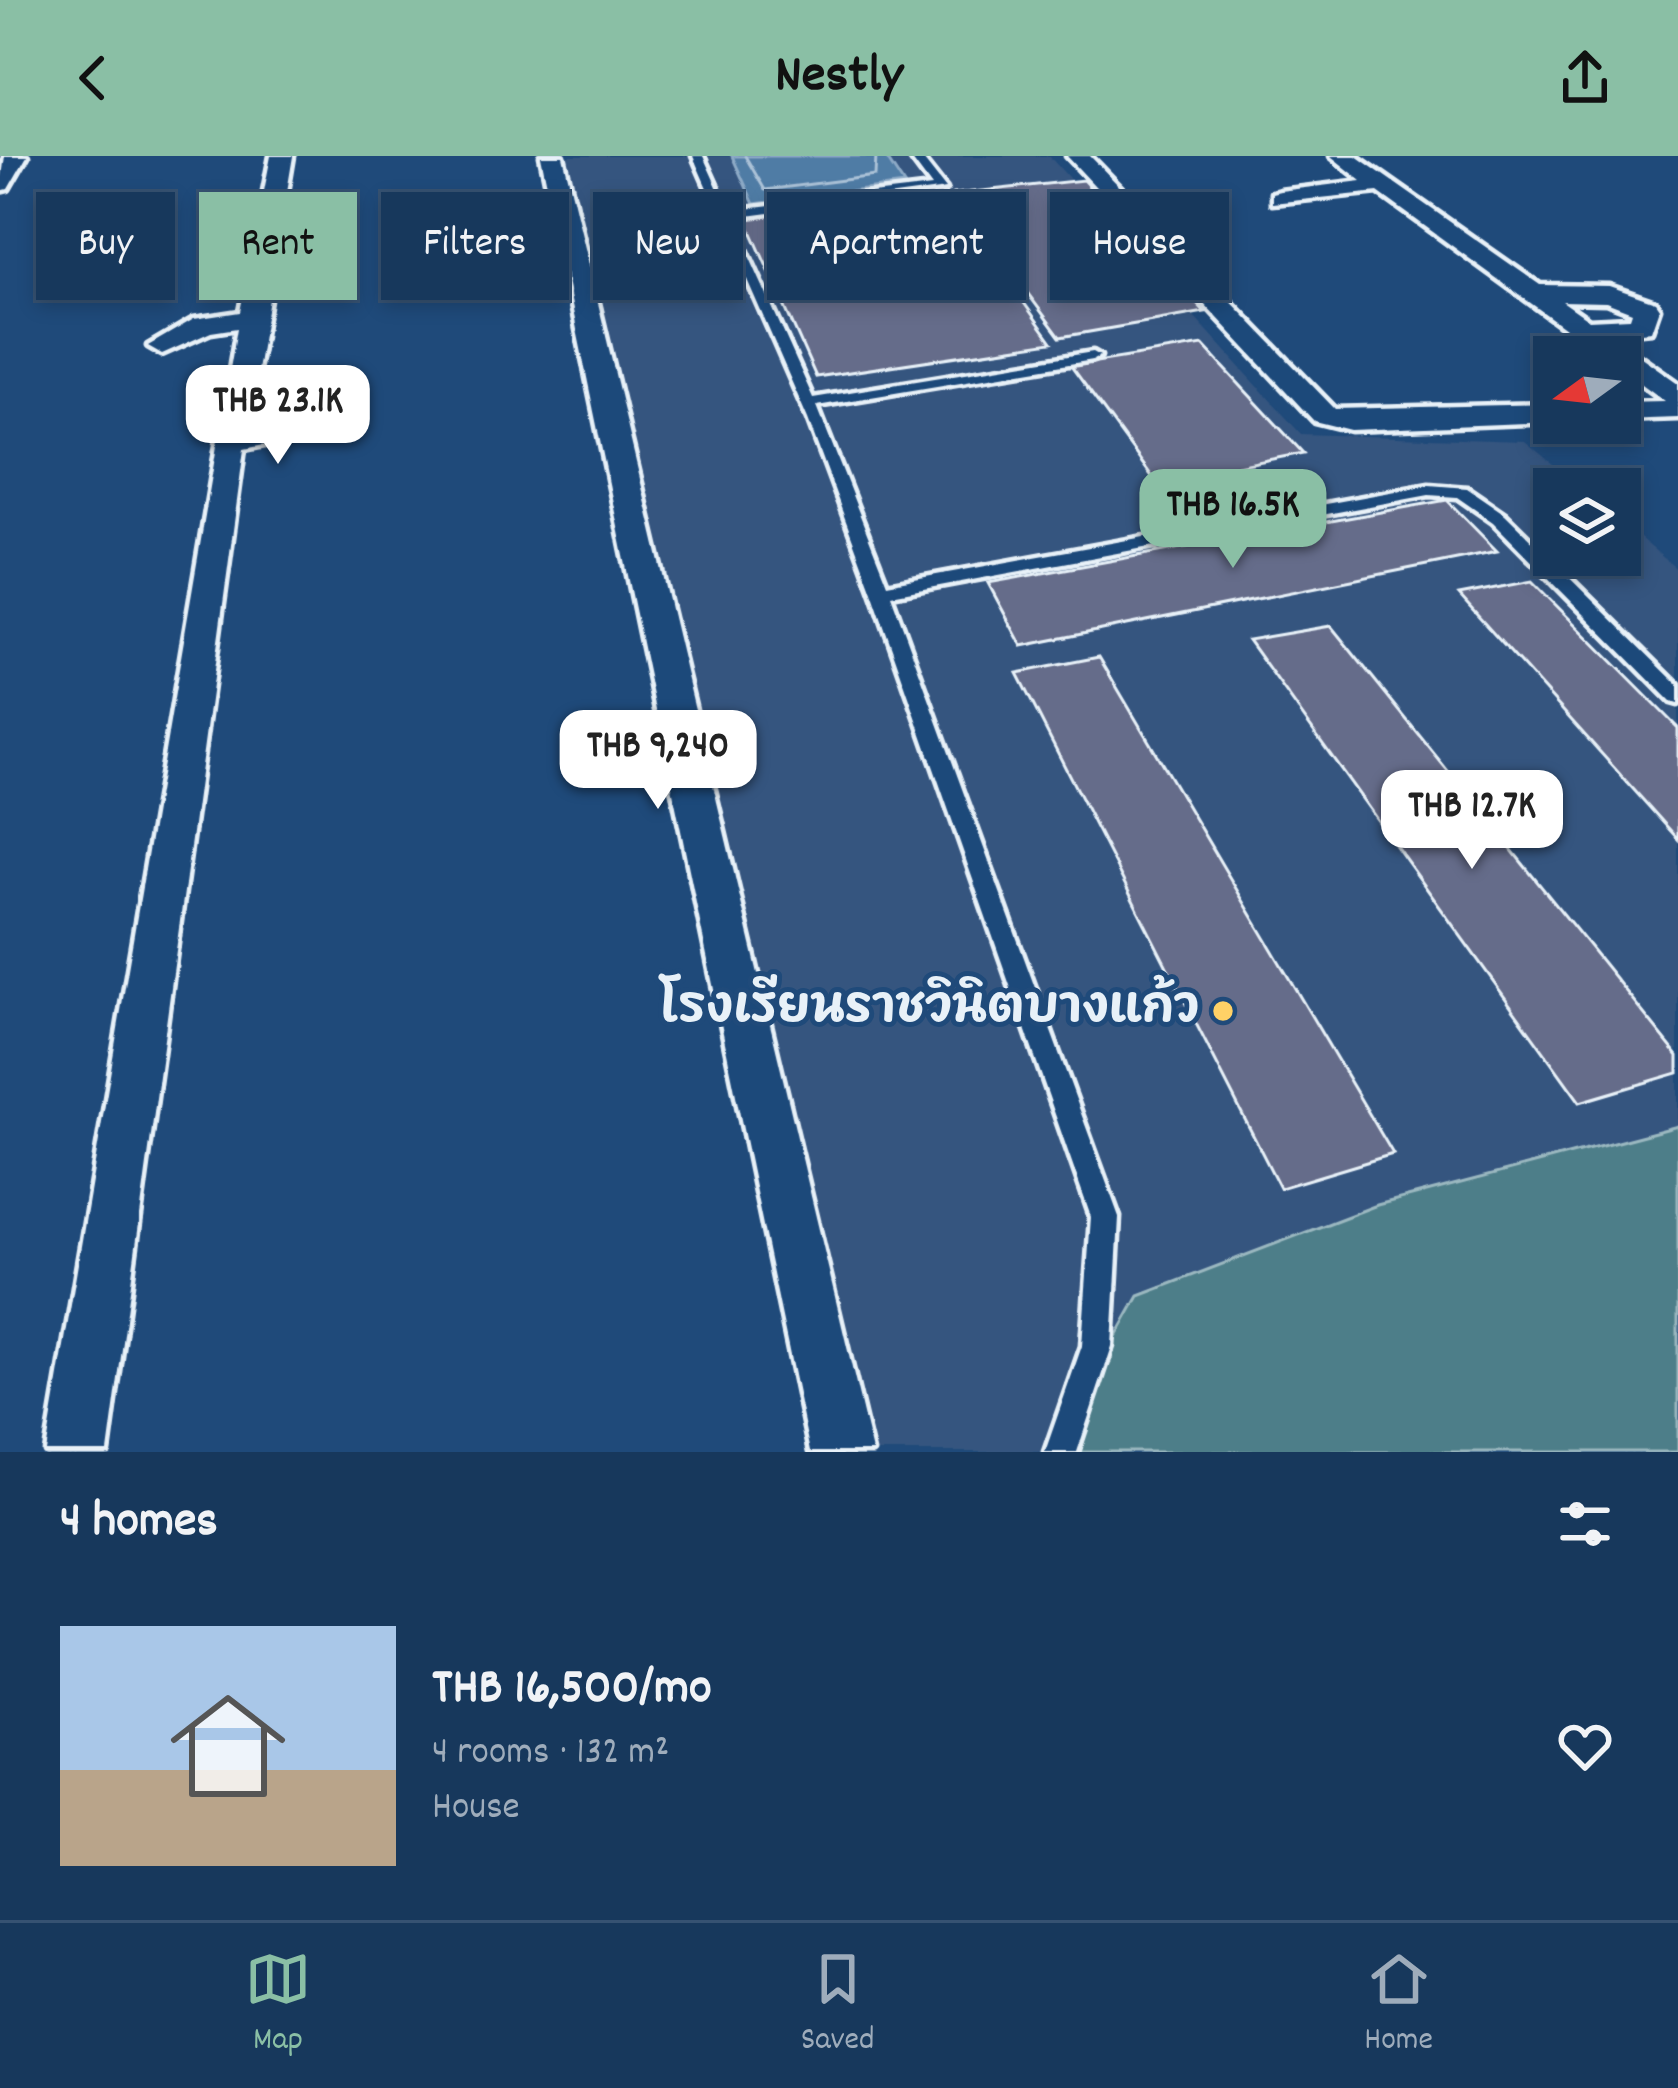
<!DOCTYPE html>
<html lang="en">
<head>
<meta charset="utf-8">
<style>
	body { margin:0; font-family:Dekko,"Playpen Sans Thai",sans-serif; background:#203f62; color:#f1f3f6; height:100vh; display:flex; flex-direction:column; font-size:45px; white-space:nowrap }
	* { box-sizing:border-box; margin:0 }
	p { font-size:39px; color:#9eacbb }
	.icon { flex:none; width:66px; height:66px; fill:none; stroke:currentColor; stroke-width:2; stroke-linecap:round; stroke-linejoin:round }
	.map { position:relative; height:1296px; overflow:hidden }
	.panel { display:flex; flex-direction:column; background:#17385c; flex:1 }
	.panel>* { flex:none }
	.guide { position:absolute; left:36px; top:36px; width:1608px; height:108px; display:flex; gap:24px }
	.needle { width:78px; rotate:255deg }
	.controls { position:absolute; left:1533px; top:180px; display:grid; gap:24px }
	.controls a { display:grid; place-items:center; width:108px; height:108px; border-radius:0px; background:#17385c; box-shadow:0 6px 18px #0003,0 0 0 3px #365272; font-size:60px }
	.price { position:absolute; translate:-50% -102px; padding:0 27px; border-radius:24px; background:#fff; color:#222; font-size:39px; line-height:78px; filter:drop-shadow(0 3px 6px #0008) }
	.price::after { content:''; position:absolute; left:50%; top:72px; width:36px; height:27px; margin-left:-18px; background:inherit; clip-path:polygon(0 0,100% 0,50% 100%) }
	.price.current { background:#8abfa5; color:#111 }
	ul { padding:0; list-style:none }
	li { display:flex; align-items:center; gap:36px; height:300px; padding:0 60px }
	li span { display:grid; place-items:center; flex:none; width:336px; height:240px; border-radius:0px; color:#555 }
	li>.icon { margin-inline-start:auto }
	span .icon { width:144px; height:144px; fill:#fffc; stroke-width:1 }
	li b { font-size:51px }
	h2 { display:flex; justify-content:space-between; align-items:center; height:144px; padding:0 60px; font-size:51px }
	.tag { padding:0 42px; border-radius:0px; background:#17385c; box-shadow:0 6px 18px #0003,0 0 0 3px #365272; font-size:42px; line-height:108px }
	.tag.current { background:#8abfa5; color:#111 }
	header { display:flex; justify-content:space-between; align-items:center; height:156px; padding:0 60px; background:#8abfa5; color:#111; font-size:54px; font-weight:700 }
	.menu { display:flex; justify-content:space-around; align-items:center; height:168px; border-top:3px solid #365272; background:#17385c; font-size:33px; color:#9eacbb }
	.menu a { display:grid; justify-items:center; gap:6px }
	.menu .current { color:#8abfa5 }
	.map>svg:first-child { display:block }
</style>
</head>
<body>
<header><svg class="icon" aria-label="back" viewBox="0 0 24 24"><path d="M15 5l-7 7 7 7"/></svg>Nestly<svg class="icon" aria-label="share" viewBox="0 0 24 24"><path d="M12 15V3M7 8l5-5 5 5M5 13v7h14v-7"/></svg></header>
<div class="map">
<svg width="1678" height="1296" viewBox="0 0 1678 1296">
	<rect width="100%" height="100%" fill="#1f4a7a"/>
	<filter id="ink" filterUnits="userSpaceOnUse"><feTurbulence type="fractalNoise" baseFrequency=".00833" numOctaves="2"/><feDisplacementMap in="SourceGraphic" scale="24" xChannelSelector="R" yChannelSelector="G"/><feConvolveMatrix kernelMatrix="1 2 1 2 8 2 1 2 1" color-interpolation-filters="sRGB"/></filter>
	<g filter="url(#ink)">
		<polygon fill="#34547f" points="560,0 1049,0 1301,278 1525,285 1583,333 1554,333 1554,399 1620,399 1620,365 1678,414 1678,1296 874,1296"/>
		<polygon fill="#4e7e89" stroke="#9bb8c0" stroke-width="3" points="1678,970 1678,1296 1051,1296 1139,1140 1377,1049"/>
		<polygon fill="#507ba5" stroke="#8daac6" stroke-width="3" points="732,0 885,0 904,29 754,48"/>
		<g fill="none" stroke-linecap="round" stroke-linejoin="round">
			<polyline stroke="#abc2d7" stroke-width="3" points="745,0 765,34 875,20 876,0"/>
		</g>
		<g fill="#656c8a" stroke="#e8f1f8" stroke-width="3">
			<polygon points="1083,24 1205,156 1060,181 954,38"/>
			<polygon points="945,37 1052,186 816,221 744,59"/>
			<polygon points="1203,189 1303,297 1156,326 1071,210"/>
			<polygon points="1447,344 1497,395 1022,490 988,427"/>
			<polygon points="1532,425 1678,572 1678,683 1459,439"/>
			<polygon points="1331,470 1678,900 1678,917 1580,946 1248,484"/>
			<polygon points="1099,501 1393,998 1280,1032 1017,517"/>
		</g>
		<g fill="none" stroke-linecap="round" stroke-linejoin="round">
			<defs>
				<polygon id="lane" points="693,0 703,0 728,55 932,31 909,0 920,0 946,33 732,62 813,242 1093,196 1100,200 1093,204 817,250 887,428 1429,329 1467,332 1505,358 1678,529 1678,548 1671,546 1493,366 1457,341 1429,339 891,439 1119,1061 1112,1190 1077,1296 1045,1296 1082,1190 1091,1061 872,435 808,263"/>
				<g id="street">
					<polygon points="5,0 27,0 8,33 0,35"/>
					<polygon points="271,0 293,0 247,274 314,262 329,271 325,277 244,293 108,1296 46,1296 237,172 211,176 162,198 148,190 194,163 240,156"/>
					<polygon points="541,0 563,0 872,1296 810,1296"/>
					<polygon points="1067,0 1090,0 1335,253 1554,248 1554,266 1350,274 1314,265"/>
					<path d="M 1331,0 L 1356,0 L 1540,129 L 1609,130 L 1655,146 L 1659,152 L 1651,175 L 1610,179 L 1678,227 L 1678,262 L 1620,264 L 1620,246 L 1665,245 L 1620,212 L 1620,201 L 1605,201 L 1378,36 L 1272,47 L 1272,37 L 1280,35 L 1362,25 ZM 1562,145 L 1606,146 L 1632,156 L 1630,162 L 1589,164 Z"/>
				</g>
			</defs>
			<use href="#lane" stroke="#e8f1f8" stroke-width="9"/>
			<use href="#street" stroke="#e8f1f8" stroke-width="9"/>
			<use href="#lane" fill="#1f4a7a" fill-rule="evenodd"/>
			<use href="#street" fill="#1f4a7a" fill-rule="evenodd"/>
		</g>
	</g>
	<circle fill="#ffd166" stroke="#1f4a7a" stroke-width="4.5" cx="1223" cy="855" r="12"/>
	<g text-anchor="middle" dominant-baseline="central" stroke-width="10" stroke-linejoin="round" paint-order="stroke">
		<g font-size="48" font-weight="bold" fill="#e8f1f8" stroke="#1f4a7a" text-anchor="end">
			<text x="1199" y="855">โรงเรียนราชวินิตบางแก้ว</text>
		</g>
	</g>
</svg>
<div class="controls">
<a><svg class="needle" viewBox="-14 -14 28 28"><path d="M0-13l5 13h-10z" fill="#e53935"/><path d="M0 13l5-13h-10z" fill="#9eacbb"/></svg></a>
<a><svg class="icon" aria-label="layers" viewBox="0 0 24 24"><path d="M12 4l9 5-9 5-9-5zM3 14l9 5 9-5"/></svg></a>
</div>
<b class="price" style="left:278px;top:311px">THB 23.1K</b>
<b class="price current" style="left:1233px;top:415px">THB 16.5K</b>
<b class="price" style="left:658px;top:656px">THB 9,240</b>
<b class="price" style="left:1472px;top:716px">THB 12.7K</b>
<div class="guide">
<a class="tag">Buy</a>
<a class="tag current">Rent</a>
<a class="tag">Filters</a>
<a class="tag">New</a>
<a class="tag">Apartment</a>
<a class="tag">House</a>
</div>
</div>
<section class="panel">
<h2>4 homes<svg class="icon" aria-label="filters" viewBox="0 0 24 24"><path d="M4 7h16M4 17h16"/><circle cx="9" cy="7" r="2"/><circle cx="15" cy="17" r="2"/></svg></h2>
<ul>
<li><span style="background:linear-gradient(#a9c7e8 60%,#b9a48a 0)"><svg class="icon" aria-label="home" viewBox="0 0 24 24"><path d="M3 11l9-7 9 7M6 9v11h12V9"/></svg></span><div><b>THB 16,500/mo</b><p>4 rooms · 132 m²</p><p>House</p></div><svg class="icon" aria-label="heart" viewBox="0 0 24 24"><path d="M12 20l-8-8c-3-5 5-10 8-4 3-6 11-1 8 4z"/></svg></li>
</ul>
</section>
<nav class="menu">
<a class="current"><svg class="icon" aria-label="map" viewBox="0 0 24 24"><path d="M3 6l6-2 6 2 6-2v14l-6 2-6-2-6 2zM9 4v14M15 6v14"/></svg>Map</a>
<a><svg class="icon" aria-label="saved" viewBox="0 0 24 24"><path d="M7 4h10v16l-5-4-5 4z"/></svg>Saved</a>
<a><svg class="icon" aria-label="home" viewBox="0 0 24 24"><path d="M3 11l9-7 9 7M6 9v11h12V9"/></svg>Home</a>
</nav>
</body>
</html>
